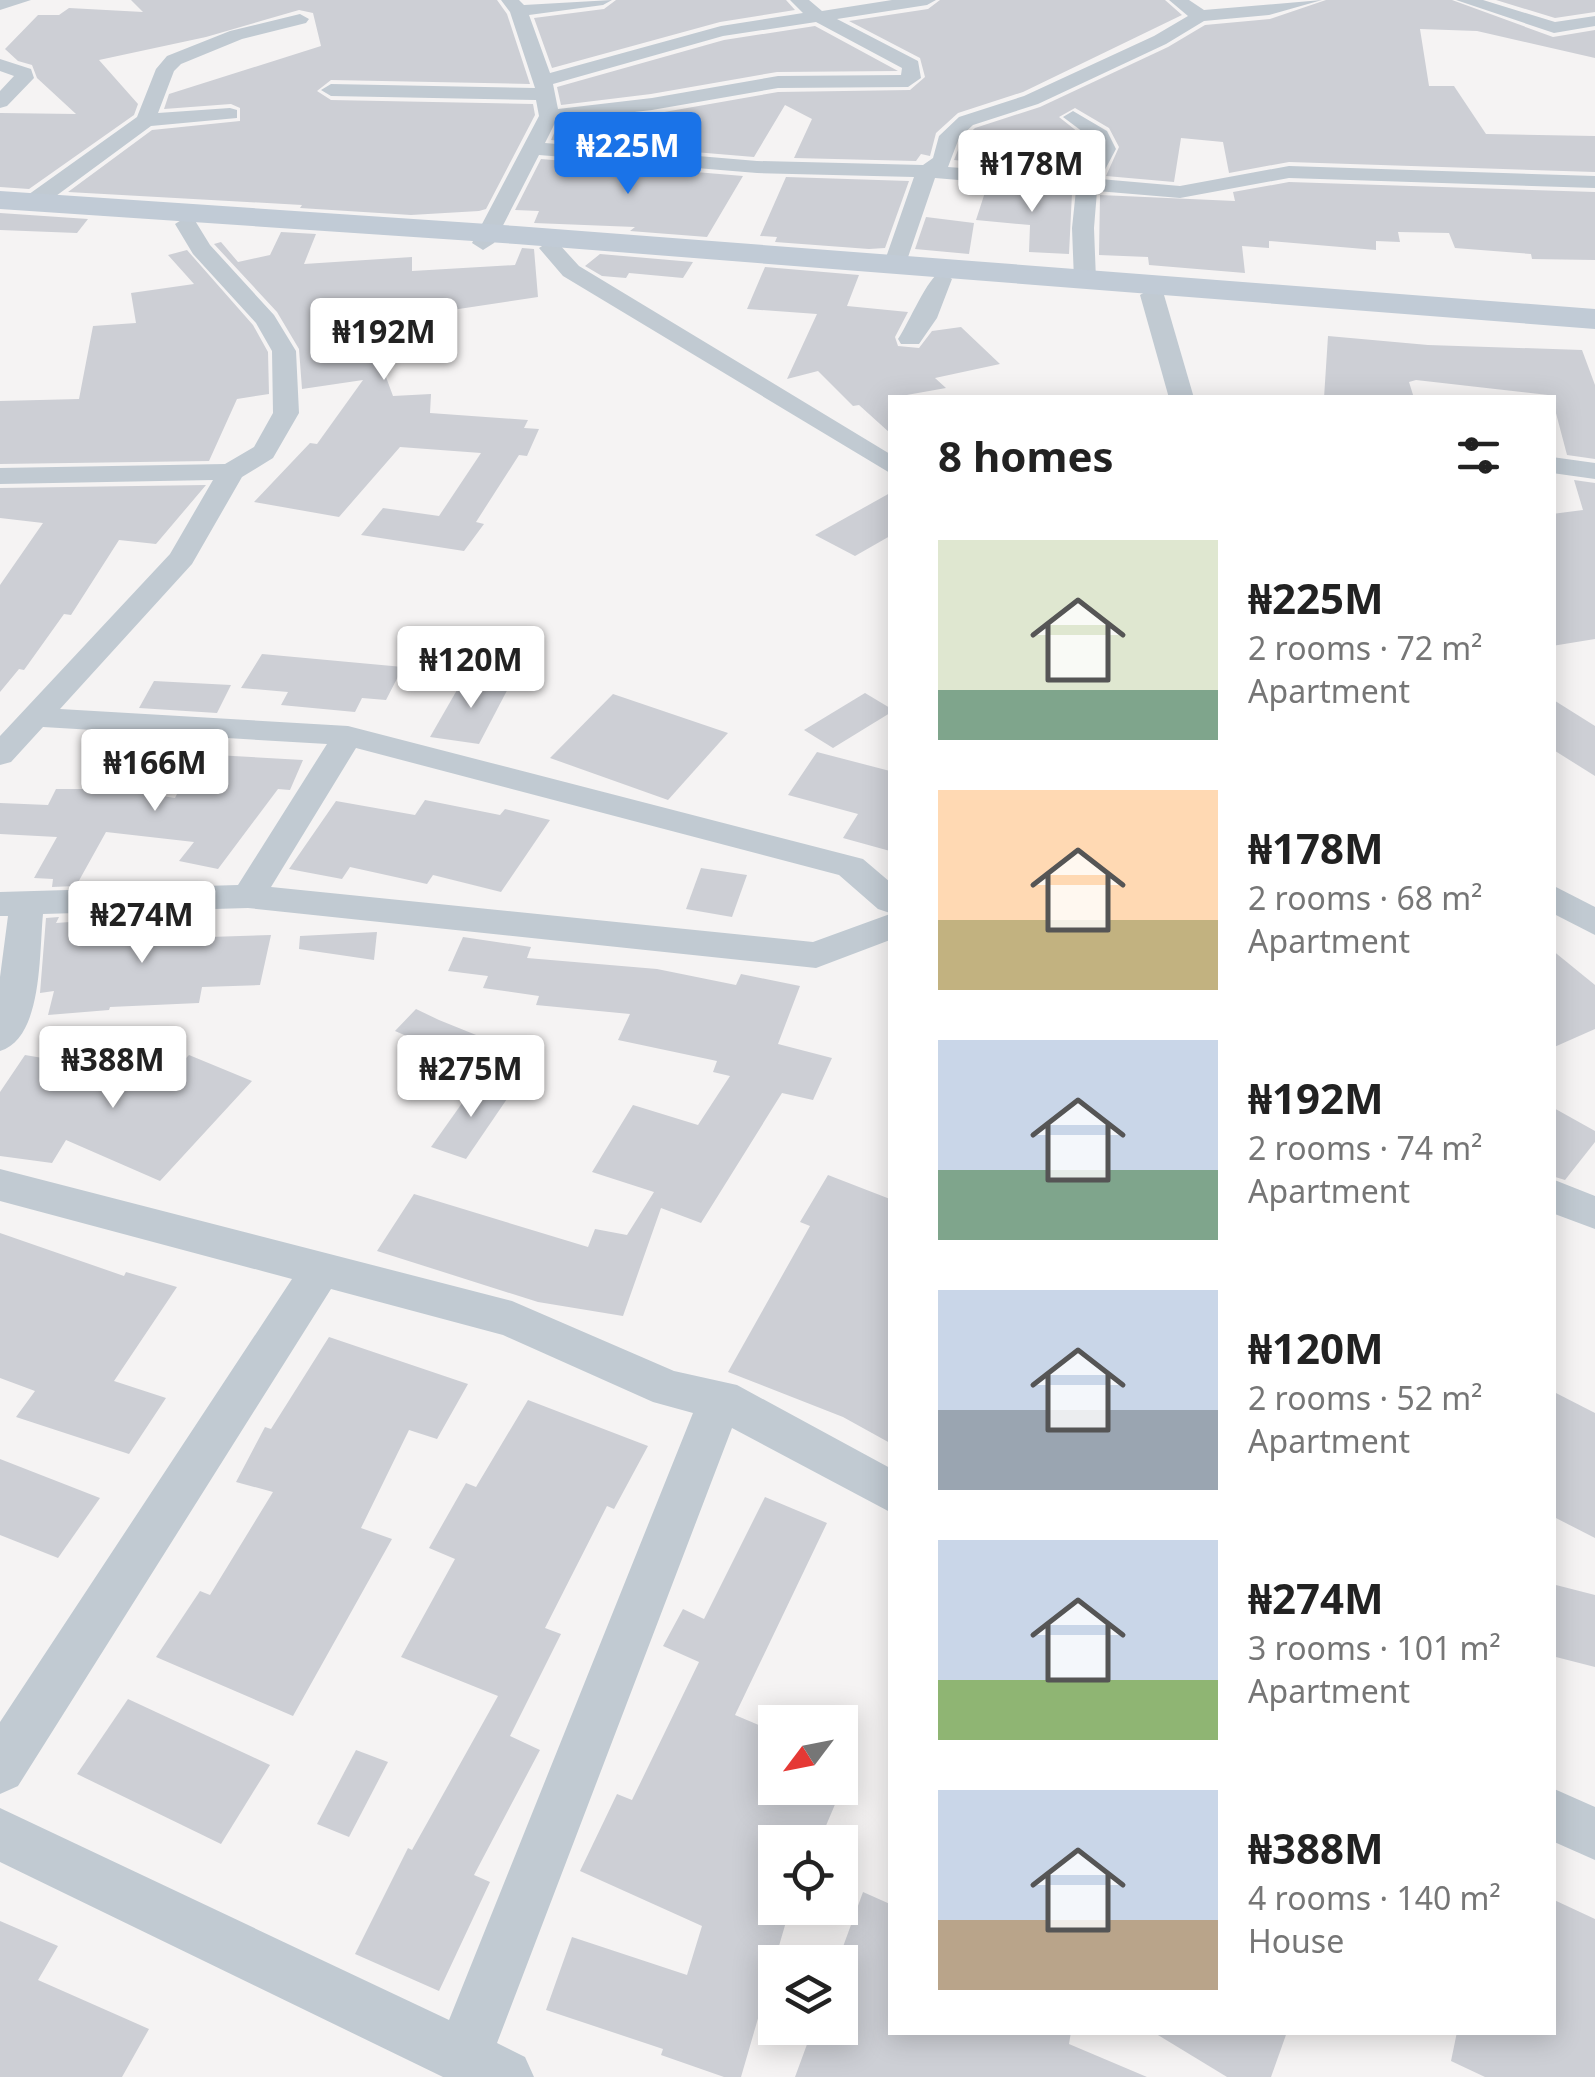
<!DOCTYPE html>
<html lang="en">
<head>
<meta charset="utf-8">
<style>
	body { margin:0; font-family:"Noto Sans",sans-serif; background:#f2f2f2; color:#222; height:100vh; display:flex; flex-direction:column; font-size:38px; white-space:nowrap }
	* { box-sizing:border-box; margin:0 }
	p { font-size:32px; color:#767676 }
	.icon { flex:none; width:55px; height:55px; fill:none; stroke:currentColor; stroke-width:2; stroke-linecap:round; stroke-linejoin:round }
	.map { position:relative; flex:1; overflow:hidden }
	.side { position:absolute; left:888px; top:395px; width:668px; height:1640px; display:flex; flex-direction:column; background:#fff; border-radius:0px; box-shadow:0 5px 25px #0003 }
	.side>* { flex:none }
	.needle { width:65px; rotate:238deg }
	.tools { position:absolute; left:758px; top:1705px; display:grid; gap:20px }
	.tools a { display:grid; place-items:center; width:100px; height:100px; border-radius:0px; background:#fff; box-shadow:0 5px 25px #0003; font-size:50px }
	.price { position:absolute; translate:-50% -85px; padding:0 22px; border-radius:10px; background:#fff; color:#222; font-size:32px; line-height:65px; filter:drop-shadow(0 2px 5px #0008) }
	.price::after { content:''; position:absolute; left:50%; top:60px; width:30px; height:22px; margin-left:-15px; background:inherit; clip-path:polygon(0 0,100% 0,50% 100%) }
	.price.selected { background:#1a73e8; color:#fff }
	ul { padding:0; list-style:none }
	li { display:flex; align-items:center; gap:30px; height:250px; padding:0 50px }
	li span { display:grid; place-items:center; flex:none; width:280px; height:200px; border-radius:0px; color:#555 }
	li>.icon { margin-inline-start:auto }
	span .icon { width:120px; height:120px; fill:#fffc; stroke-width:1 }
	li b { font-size:42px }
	h2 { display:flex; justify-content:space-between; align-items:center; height:120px; padding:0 50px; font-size:42px }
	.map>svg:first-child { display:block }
</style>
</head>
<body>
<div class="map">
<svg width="1595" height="2077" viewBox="0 0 1595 2077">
	<rect width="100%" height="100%" fill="#f5f3f3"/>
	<g fill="#cdcfd5">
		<polygon points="131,0 497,0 507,14 530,84 331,80 317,91 331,100 533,104 535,115 486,209 479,211 411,215 300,208 302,205 68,192 152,130 240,121 240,108 231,104 164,109 169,94 321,46 313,13 299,10 206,37 99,60 138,104 134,115 29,189 0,187 0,113 76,114 37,78 32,65 18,61 5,49 38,15 59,15 69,8 143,12"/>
		<polygon points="616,0 786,0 795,10 720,22 552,68 534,18 604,9"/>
		<polygon points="940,0 1165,0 1182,15 1023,92 958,113 936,133 930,156 921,154 916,161 794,158 812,119 785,105 754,157 551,140 558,124 653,114 778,92 910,90 925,77 920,58 849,21 928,9"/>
		<polygon points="1326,0 1452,0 1553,37 1595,30 1595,58 1477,31 1420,29 1429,86 1454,86 1486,134 1595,136 1595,172 1289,162 1229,173 1223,142 1181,138 1174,182 1106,176 1119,147 1109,128 1075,108 1059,117 1088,140 1092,149 1078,173 954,160 962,140 975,128 1040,107 1168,47 1205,25 1270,19"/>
		<polygon points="1496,0 1595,0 1595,12 1555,18"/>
		<polygon points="815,26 898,71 777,72 651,94 561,105 557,87 724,40"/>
		<polygon points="541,159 743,176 707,237 630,231 635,227 534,223 539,211 515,210"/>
		<polygon points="786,177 909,181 885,248 869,249 775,242 777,237 760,236"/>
		<polygon points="1289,182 1595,192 1595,260 1532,259 1531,254 1455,248 1449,233 1398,232 1400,242 1376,241 1376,250 1269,241 1269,248 1242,246 1245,273 1149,265 1148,257 1099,255 1100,195 1235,201 1233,192"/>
		<polygon points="987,186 1072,193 1069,254 1029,252 1030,225 976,220"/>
		<polygon points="0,213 88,219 77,233 0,230"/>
		<polygon points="926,217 974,223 969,254 915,249"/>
		<polygon points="281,232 316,234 304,264 412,257 412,271 515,265 522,248 534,249 538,297 366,323 393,396 431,394 430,413 528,420 524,428 539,429 527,456 519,455 476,522 484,524 464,551 361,535 383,508 439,516 481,453 400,447 339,517 254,502 310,443 317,444 363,380 302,389 299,349 277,312 214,244 221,242 238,262 270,255"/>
		<polygon points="187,250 253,325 268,352 269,394 237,399 209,461 0,464 0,401 79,399 93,326 136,323 131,293 194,284 168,255"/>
		<polygon points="600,254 693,262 683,278 629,273 626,278 602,276 585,266"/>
		<polygon points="765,267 859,275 847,306 908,312 895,337 898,346 919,348 932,331 961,327 1000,364 935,378 946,388 890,398 890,433 859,405 853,406 818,371 787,379 817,314 747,309"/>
		<polygon points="1328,336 1428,345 1582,350 1595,385 1595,459 1567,455 1552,398 1548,395 1416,380 1409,382 1414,398 1324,398"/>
		<polygon points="1574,480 1595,483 1595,639 1552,646 1552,514 1583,510"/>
		<polygon points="206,485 156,544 119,540 71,615 64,614 24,670 19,669 0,692 0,585 43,523 0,518 0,488"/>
		<polygon points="890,493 890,536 855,556 815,535"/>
		<polygon points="262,654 403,667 386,700 362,698 355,712 281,705 288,692 241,688"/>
		<polygon points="471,679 512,681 479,744 430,737 457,690"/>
		<polygon points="154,681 231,685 217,713 139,708"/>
		<polygon points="865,693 890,708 890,713 833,748 804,730"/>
		<polygon points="613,694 728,733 668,800 550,758"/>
		<polygon points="1552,699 1595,726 1595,776 1552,749"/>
		<polygon points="817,752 890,771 890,851 843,838 858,814 788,795"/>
		<polygon points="197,754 303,760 290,790 278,789 218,869 179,861 194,842 106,832 76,886 52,887 53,879 34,878 57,837 0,834 0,803 48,805 56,789 117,789 175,798"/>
		<polygon points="425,800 500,815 505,809 550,820 501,892 433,875 427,884 350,867 342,879 289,869 336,801 415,815"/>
		<polygon points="701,868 747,875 732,917 686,909"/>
		<polygon points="59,917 56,923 99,920 96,936 210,927 209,937 271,935 260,985 202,987 199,1003 110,1007 109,1010 48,1015 54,991 40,993 46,918"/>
		<polygon points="377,932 374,960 299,949 300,936"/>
		<polygon points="463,937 531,947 527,958 657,969 736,985 741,974 800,986 778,1044 832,1058 813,1100 782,1093 701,1223 661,1208 623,1316 538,1302 377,1251 414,1194 588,1247 595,1229 627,1235 654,1192 592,1172 633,1105 698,1125 730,1076 713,1072 717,1061 618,1040 630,1014 536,1005 539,996 483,988 488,976 448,971"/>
		<polygon points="1552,950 1595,985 1595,1029 1552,1048"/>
		<polygon points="416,1009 439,1020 486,1039 466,1062 395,1031"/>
		<polygon points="25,1055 166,1079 189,1055 252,1081 160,1181 66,1140 52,1163 0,1156 0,1092"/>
		<polygon points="477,1082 511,1093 466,1159 431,1147"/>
		<polygon points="1552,1107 1595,1131 1595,1142 1565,1180 1552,1176"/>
		<polygon points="828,1175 890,1199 890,1443 843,1417 728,1372 810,1226 800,1222"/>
		<polygon points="0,1233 124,1276 126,1272 177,1287 114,1381 166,1398 129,1454 16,1417 35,1391 0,1378"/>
		<polygon points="329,1337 468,1384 437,1439 409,1430 361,1528 392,1539 293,1716 156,1657 200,1591 210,1595 273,1492 236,1482 265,1427 271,1429"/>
		<polygon points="1552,1391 1595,1413 1595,1538 1552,1516"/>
		<polygon points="528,1400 648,1446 614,1509 607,1506 545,1628 561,1634 510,1736 540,1750 474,1875 490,1882 439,1991 355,1954 408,1848 412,1850 498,1696 401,1657 455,1559 429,1548 466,1483 476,1487"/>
		<polygon points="0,1459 100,1498 58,1558 0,1535"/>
		<polygon points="765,1497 827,1523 735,1715 775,1732 775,1788 842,1788 819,1842 775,1842 775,1908 790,1908 741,2077 724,2077 661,2055 663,2049 546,2010 572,1937 687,1975 702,1926 580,1871 617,1794 632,1800 699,1662 663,1646 683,1609 704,1619"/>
		<polygon points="1552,1584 1595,1595 1595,1667 1552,1656"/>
		<polygon points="128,1699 270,1765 221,1844 77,1774"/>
		<polygon points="356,1750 388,1762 349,1837 317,1824"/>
		<polygon points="863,1892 890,1904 890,2032 1071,2032 1069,2044 1147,2077 795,2077 813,2028 840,2028 840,1955"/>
		<polygon points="1552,1899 1595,1919 1595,2077 1485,2077 1451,2061 1457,2032 1552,2032"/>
		<polygon points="0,1921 58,1946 38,1980 149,2029 122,2077 0,2077"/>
		<polygon points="1153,2032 1287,2032 1271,2077 1227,2077"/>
	</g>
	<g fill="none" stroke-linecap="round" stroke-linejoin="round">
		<g fill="#c1cad2" fill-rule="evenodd">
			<polygon points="0,0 31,0 0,10"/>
			<path d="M 501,0 L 519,0 L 524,5 L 612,0 L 603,5 L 529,15 L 550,73 L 721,26 L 803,13 L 790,0 L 809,0 L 822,11 L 892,0 L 936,0 L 927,5 L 837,19 L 918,61 L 921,78 L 908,87 L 778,88 L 652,110 L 556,121 L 545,143 L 757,161 L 923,165 L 933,158 L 939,136 L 959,117 L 1024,96 L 1154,36 L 1188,16 L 1169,0 L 1189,0 L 1204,10 L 1322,0 L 1269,15 L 1204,21 L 1166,44 L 1038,104 L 973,125 L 959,138 L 948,167 L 1080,177 L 1096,149 L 1091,138 L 1063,117 L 1073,111 L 1107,131 L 1116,149 L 1100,179 L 1180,186 L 1289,166 L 1595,176 L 1595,188 L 1289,178 L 1180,198 L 1097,191 L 1094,228 L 1096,280 L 1085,287 L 1074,280 L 1072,228 L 1076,190 L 935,178 L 905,266 L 894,273 L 883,266 L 914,177 L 757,173 L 539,155 L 494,243 L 483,250 L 472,243 L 539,116 L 536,100 L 331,96 L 321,90 L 331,84 L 535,88 L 510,12 ZM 816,22 L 902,68 L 901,75 L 778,76 L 652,98 L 558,109 L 553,84 L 723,36 Z"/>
			<polygon points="1456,0 1483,0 1555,22 1595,16 1595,26 1554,33"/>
			<polygon points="300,14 309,19 306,23 242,39 181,64 174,71 158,113 230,108 237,110 237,118 151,126 41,207 25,207 22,202 25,197 137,117 156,69 167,56 230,31"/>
			<polygon points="0,59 31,69 34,78 7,106 0,108 0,91 14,76 0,71"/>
			<path d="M 186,217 L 194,219 L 210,245 L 274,315 L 296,351 L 299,413 L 273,458 L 242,477 L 192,564 L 60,709 L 348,726 L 863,859 L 890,882 L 890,913 L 878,909 L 839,875 L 356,748 L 271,887 L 813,942 L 890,914 L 890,940 L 816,968 L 248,908 L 43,914 C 39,953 43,1038 0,1051 L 0,977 L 8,916 L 0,916 L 0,892 L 238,885 L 327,744 L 43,727 L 11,762 L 0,765 L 0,736 L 170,554 L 213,480 L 0,484 L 0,468 L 225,464 L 254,447 L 273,413 L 272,351 L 256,323 L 193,254 L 175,224 Z"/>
			<polygon points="550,241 558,243 579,266 890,454 890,473 563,276 539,248"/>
			<path d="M 941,272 L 952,279 L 937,318 L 919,344 L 901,344 L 898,339 C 909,323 928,276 941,272 Z"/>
			<polygon points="1152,288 1164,295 1194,398 1169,398 1140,295"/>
			<polygon points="1552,457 1595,463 1595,479 1552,473"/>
			<polygon points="1552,885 1595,907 1595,935 1552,913"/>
			<polygon points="0,1169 512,1301 674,1371 737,1385 890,1468 890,1512 732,1428 497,2043 525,2057 534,2077 443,2077 0,1862 0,1808 449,2020 693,1413 653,1402 503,1335 331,1289 18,1786 0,1794 0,1722 292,1279 0,1201"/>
			<polygon points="1552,1179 1595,1196 1595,1229 1552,1213"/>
			<polygon points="1552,1788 1595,1807 1595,1860 1552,1841"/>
		</g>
		<polygon fill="#c1cbd6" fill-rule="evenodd" points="0,191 516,226 1595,309 1595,329 516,244 0,209"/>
	</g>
</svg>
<div class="tools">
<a><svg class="needle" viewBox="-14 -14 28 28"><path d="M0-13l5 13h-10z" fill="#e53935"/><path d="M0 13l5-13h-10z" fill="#767676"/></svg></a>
<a><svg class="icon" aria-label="locate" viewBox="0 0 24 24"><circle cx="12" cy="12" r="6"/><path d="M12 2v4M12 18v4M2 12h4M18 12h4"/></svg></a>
<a><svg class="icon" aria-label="layers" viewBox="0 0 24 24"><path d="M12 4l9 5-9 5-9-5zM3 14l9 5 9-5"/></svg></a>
</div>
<b class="price selected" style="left:628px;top:197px">₦225M</b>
<b class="price" style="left:1032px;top:215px">₦178M</b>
<b class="price" style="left:384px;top:383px">₦192M</b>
<b class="price" style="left:471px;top:711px">₦120M</b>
<b class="price" style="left:155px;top:814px">₦166M</b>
<b class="price" style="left:142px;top:966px">₦274M</b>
<b class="price" style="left:113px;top:1111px">₦388M</b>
<b class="price" style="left:471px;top:1120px">₦275M</b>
<section class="side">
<h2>8 homes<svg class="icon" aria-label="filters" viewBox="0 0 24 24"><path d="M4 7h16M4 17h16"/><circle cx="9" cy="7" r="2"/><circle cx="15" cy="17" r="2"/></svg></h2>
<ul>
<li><span style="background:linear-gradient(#dfe7d0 75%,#7fa58c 0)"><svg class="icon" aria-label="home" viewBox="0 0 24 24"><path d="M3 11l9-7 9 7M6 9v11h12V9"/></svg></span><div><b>₦225M</b><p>2 rooms · 72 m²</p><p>Apartment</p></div></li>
<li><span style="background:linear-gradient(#ffd9b3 65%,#c2b280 0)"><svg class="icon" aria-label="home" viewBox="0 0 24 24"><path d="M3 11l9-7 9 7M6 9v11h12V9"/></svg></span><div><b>₦178M</b><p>2 rooms · 68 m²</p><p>Apartment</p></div></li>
<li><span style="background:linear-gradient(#c9d6e8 65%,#7fa58c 0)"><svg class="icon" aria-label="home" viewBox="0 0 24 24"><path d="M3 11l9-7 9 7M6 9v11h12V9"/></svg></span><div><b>₦192M</b><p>2 rooms · 74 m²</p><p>Apartment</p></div></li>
<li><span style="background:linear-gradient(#c9d6e8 60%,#9aa5b1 0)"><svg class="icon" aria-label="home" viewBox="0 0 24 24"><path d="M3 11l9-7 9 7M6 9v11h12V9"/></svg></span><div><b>₦120M</b><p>2 rooms · 52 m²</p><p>Apartment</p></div></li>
<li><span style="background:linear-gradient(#c9d6e8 70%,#8fb573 0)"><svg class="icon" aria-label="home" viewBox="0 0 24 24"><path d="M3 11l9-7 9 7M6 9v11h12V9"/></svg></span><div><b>₦274M</b><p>3 rooms · 101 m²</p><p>Apartment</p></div></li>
<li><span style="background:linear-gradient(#c9d6e8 65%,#b9a48a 0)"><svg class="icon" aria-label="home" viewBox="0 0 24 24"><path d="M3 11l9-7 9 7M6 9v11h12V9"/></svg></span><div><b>₦388M</b><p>4 rooms · 140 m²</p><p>House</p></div></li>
</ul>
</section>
</div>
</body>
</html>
